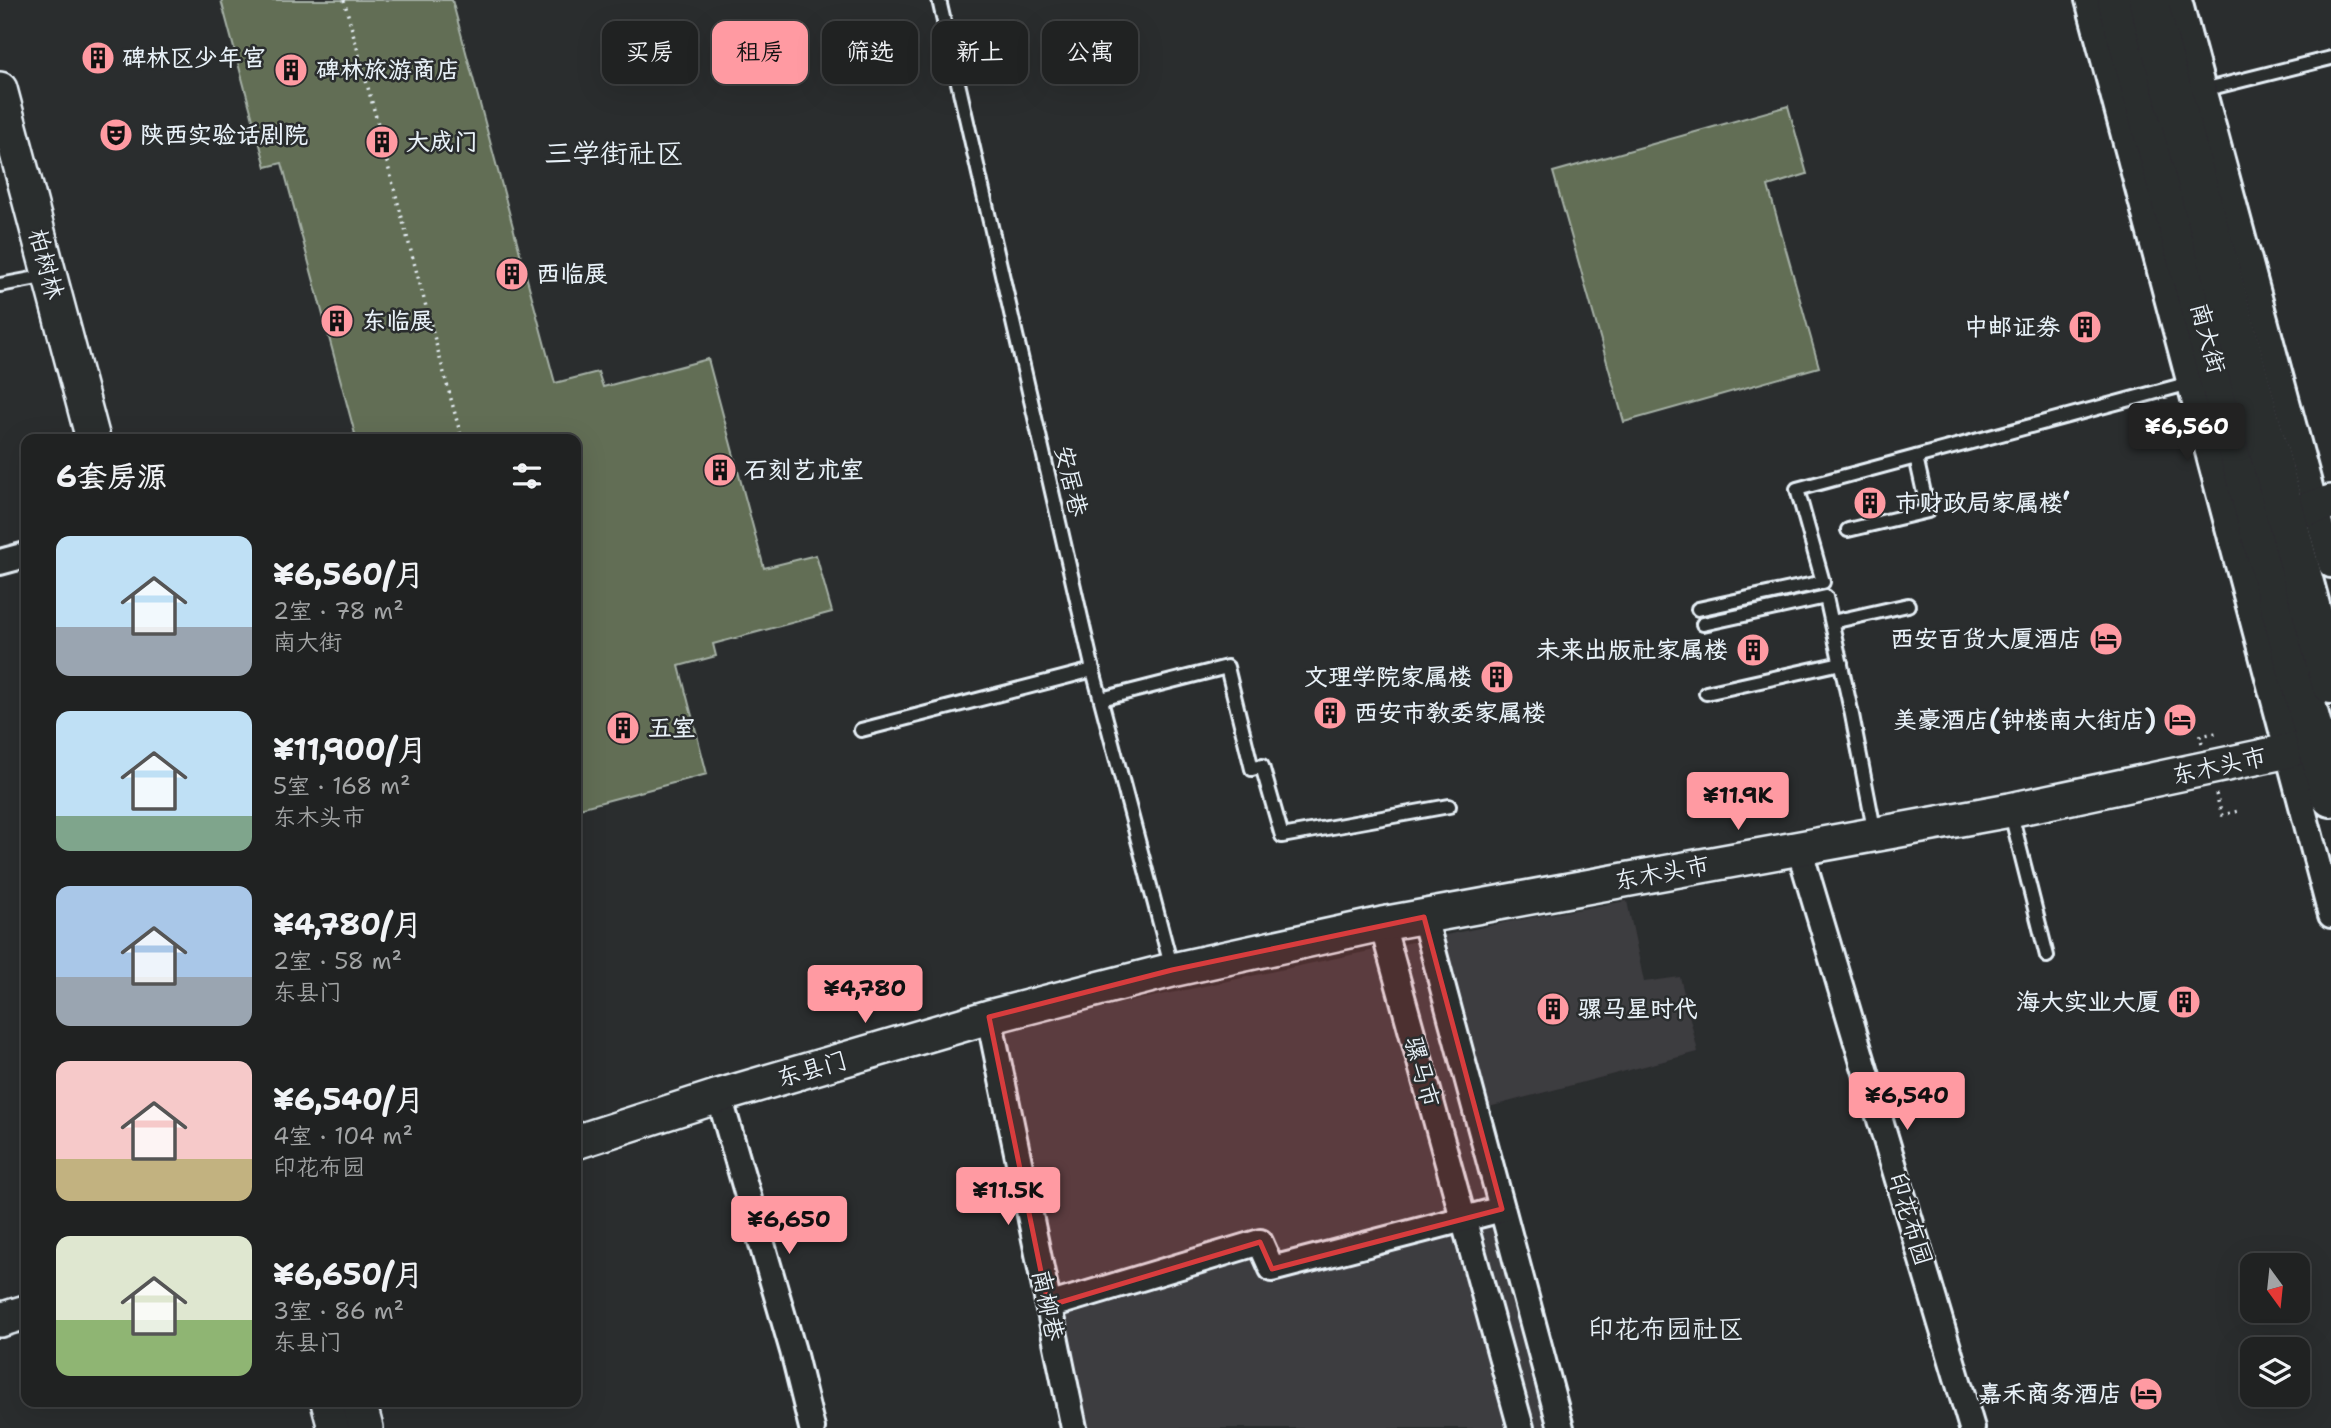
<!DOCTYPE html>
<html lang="zh">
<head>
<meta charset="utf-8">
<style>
	body { margin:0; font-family:"Shantell Sans","LXGW WenKai TC",sans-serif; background:#2d2f2f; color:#f1f3f6; height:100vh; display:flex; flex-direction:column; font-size:26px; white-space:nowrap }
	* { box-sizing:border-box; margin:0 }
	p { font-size:23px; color:#a2a4a5 }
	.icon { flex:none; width:38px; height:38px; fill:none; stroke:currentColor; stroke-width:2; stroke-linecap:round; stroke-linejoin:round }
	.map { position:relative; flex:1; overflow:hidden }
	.drawer { position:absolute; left:21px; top:434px; width:560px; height:973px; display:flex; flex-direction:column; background:#202222; border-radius:14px; box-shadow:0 7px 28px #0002,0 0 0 2px #3d3f40 }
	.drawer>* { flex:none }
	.hud { position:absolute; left:602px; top:21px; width:665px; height:63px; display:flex; gap:14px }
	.needle { width:46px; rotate:165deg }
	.fabs { position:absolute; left:2240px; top:1253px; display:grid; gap:14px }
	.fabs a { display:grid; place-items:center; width:70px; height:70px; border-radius:14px; background:#202222; box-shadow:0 7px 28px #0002,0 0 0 2px #3d3f40; font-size:35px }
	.price { position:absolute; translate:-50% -60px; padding:0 16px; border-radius:7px; background:#ff9aa2; color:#111; font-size:23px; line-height:46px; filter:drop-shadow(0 2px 4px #0008) }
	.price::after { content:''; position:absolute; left:50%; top:42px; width:21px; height:16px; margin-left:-10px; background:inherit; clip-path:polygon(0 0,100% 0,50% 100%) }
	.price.current { background:#222; color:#fff }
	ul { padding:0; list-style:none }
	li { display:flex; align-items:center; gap:21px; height:175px; padding:0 35px }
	li span { display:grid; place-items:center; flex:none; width:196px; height:140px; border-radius:14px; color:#555 }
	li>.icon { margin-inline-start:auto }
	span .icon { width:84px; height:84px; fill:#fffc; stroke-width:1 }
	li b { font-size:30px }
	h2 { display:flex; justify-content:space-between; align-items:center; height:84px; padding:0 35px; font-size:30px }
	.chip { padding:0 24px; border-radius:14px; background:#202222; box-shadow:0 7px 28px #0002,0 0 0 2px #3d3f40; font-size:24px; line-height:63px }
	.chip.current { background:#ff9aa2; color:#111 }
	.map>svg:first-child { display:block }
</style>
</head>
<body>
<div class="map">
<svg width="2331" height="1428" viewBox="0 0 2331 1428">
	<rect width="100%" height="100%" fill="#2a2d2e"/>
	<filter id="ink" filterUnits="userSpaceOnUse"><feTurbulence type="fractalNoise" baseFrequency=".0143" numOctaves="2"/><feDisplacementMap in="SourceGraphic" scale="14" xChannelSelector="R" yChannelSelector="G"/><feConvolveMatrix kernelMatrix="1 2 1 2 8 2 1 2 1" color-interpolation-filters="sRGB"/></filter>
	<g filter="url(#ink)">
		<polygon fill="#3e3c40" points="1627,901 1644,982 1680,977 1698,1052 1485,1108 1568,1428 1075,1428 991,1031 1512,921"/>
		<g fill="#626e55" stroke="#a5b0a6" stroke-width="2">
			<polygon points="221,0 452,0 555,383 598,372 603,387 708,359 764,568 816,555 832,612 713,644 716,656 679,666 707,774 576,809 576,439 338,439 355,434 282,163 266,167"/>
			<polygon points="1788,106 1807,174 1768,186 1819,367 1624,422 1553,172"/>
		</g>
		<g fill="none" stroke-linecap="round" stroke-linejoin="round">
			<defs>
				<g id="lane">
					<polyline points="939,0 1093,670 1172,969"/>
					<polyline points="2203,90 2331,58"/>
					<polyline points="0,285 48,276"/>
					<polyline points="1848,530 1928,511 1916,457"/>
					<polyline points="1698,609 1823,582 1797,489 2190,383"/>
					<polyline points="1832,622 1908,605"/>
					<polyline points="1703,624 1826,597 1852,715 1875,834"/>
					<polyline points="1706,693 1841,663"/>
					<polyline points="1101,699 1227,667 1252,769 1262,766 1282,836 1449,806"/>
					<polyline points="861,730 1093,670"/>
					<polyline points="2010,810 2047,956"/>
				</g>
				<g id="street">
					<polyline points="2088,0 2331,915"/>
					<polyline points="2179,0 2331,565"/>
					<polyline points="0,562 26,555"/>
					<polyline points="1799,848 1972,1428"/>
					<polyline points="1424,917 1561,1428"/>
					<polyline points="1382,924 1521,1428"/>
					<polyline points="989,1017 1074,1428"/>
					<polyline points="719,1096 793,1351 812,1428"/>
					<polyline points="1048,1306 1260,1242 1272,1269 1502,1209"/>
				</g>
				<g id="secondary">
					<polyline points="0,89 93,439"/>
					<polyline points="2287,515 2331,502"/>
					<polyline points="576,1142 719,1096 989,1017 1172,970 1382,924 2010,810 2288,751 2316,742"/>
					<polyline points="0,1320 26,1312"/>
					<polyline points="328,1402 335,1428"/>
					<polyline points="359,1402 366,1428"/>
				</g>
				<g id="primary">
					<polyline points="2117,0 2331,797"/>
					<polyline points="2148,0 2331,684"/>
				</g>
			</defs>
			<use href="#lane" stroke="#e8f1f8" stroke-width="18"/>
			<use href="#street" stroke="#e8f1f8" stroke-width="30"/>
			<use href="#secondary" stroke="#e8f1f8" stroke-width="38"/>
			<use href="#primary" stroke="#e8f1f8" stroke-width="44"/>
			<g stroke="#e8f1f8" stroke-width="3.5" stroke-dasharray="2 5" stroke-linecap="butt">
				<polyline points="344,0 379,128"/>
				<polyline points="385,155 461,436 450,439"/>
				<polyline points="2202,743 2200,736 2216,733"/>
				<polyline points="2216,794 2222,815 2239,811"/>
			</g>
			<use href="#lane" stroke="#2a2d2e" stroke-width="12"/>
			<use href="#street" stroke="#2a2d2e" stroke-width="24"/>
			<use href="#secondary" stroke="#2a2d2e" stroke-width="33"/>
			<use href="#primary" stroke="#2a2d2e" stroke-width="38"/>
		</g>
	</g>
	<path fill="#d83c3d" fill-opacity="0.2" stroke="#d83c3d" stroke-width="5" stroke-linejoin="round" d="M 1424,917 L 1502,1209 L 1272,1269 L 1260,1242 L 1048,1306 L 989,1017 L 1172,970 Z"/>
	<defs>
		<symbol id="building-disc" viewBox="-11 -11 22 22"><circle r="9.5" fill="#ff9aa2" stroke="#2a2d2e"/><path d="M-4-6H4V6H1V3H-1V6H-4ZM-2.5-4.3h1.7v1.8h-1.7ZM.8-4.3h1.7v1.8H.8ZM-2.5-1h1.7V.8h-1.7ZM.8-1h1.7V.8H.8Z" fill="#111"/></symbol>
		<symbol id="theatre-disc" viewBox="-11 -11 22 22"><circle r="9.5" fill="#ff9aa2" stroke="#2a2d2e"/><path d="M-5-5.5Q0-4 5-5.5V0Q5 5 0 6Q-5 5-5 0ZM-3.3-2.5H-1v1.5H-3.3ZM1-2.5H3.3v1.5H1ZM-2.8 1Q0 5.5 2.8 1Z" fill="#111"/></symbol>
		<symbol id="hotel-disc" viewBox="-11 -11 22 22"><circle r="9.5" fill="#ff9aa2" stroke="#2a2d2e"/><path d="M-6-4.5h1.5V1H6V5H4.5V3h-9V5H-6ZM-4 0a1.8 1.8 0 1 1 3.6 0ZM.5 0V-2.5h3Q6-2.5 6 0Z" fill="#111"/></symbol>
	</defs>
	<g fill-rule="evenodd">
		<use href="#building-disc" x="79" y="39" width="38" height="38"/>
		<use href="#building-disc" x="272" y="51" width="38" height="38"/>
		<use href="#theatre-disc" x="97" y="116" width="38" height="38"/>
		<use href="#building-disc" x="363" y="123" width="38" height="38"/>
		<use href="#building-disc" x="493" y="255" width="38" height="38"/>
		<use href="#building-disc" x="318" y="302" width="38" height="38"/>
		<use href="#building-disc" x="2066" y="308" width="38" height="38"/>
		<use href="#building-disc" x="701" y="451" width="38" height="38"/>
		<use href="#building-disc" x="1851" y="484" width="38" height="38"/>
		<use href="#hotel-disc" x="2087" y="620" width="38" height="38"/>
		<use href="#building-disc" x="1734" y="631" width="38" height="38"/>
		<use href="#building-disc" x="1478" y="658" width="38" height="38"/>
		<use href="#building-disc" x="1311" y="694" width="38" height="38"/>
		<use href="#hotel-disc" x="2161" y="701" width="38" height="38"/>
		<use href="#building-disc" x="604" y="709" width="38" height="38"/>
		<use href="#building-disc" x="2165" y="983" width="38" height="38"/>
		<use href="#building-disc" x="1534" y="990" width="38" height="38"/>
		<use href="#hotel-disc" x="2127" y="1375" width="38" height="38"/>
	</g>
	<g text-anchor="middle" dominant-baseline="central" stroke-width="5" stroke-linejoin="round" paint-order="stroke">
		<g font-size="24" font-weight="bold" fill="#e8f1f8" stroke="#2a2d2e" text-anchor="start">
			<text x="122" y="58">碑林区少年宫</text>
			<text x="316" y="70">碑林旅游商店</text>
			<text x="140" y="135">陕西实验话剧院</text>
			<text x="406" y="142">大成门</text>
			<text x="536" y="274">西临展</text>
			<text x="362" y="321">东临展</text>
			<text x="2060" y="327" text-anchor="end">中邮证券</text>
			<text x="744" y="470">石刻艺术室</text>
			<text x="1895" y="503">市财政局家属楼‘</text>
			<text x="2082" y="639" text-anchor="end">西安百货大厦酒店</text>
			<text x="1728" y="650" text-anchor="end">未来出版社家属楼</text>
			<text x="1472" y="677" text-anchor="end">文理学院家属楼</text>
			<text x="1354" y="713">西安市教委家属楼</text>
			<text x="2156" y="720" text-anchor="end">美豪酒店(钟楼南大街店)</text>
			<text x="648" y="728">五室</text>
			<text x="2160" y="1002" text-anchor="end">海大实业大厦</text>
			<text x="1578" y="1009">骡马星时代</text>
			<text x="2122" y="1394" text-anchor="end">嘉禾商务酒店</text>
		</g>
		<g font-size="24" fill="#e8f1f8" stroke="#2a2d2e">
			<text transform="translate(46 264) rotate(75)">柏树林</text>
			<text transform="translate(2208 338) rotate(75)">南大街</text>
			<text transform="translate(1071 481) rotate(77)">安居巷</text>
			<text transform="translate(2219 766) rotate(-12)">东木头市</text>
			<text transform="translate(1662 873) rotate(-10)">东木头市</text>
			<text transform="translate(812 1069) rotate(-16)">东县门</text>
			<text transform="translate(1422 1072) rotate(75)">骡马市</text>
			<text transform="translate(1910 1219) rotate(73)">印花布园</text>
			<text transform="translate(1048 1305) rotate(78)">南柳巷</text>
		</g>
		<g font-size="26" fill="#e8f1f8" stroke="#2a2d2e">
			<text x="1666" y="1328">印花布园社区</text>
		</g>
		<g font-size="28" fill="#e8f1f8" stroke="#2a2d2e">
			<text x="614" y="153">三学街社区</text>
		</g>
	</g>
</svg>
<div class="fabs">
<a><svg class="needle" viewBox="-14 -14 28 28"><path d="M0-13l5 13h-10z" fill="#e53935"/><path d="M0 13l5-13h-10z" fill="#a2a4a5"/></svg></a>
<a><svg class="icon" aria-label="layers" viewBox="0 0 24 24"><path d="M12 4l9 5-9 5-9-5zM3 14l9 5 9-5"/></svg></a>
</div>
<b class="price current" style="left:2187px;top:463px">¥6,560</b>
<b class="price" style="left:1738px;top:832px">¥11.9K</b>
<b class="price" style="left:865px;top:1025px">¥4,780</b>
<b class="price" style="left:1907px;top:1132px">¥6,540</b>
<b class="price" style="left:1008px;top:1227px">¥11.5K</b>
<b class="price" style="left:789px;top:1256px">¥6,650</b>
<div class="hud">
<a class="chip">买房</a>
<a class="chip current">租房</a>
<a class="chip">筛选</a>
<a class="chip">新上</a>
<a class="chip">公寓</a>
</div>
<section class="drawer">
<h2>6套房源<svg class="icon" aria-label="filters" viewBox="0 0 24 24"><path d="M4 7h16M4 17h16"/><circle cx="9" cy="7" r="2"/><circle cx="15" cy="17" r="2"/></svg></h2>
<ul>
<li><span style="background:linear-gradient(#bfe0f5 65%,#9aa5b1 0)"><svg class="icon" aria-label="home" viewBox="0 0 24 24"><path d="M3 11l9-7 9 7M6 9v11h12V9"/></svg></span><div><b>¥6,560/月</b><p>2室 · 78 m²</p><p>南大街</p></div></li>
<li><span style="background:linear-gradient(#bfe0f5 75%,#7fa58c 0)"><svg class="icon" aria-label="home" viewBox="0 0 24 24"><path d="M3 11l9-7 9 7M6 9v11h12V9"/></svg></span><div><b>¥11,900/月</b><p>5室 · 168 m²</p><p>东木头市</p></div></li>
<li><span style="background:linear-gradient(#a9c7e8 65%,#9aa5b1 0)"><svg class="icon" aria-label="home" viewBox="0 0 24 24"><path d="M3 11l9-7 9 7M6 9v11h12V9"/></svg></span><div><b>¥4,780/月</b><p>2室 · 58 m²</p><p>东县门</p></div></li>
<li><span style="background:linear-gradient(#f6c9c9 70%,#c2b280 0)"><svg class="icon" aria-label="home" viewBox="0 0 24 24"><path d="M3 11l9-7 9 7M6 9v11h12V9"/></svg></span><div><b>¥6,540/月</b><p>4室 · 104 m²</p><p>印花布园</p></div></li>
<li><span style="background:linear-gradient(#dfe7d0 60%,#8fb573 0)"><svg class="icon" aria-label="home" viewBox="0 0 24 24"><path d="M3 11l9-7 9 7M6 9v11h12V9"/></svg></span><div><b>¥6,650/月</b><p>3室 · 86 m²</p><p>东县门</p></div></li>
</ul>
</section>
</div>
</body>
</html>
